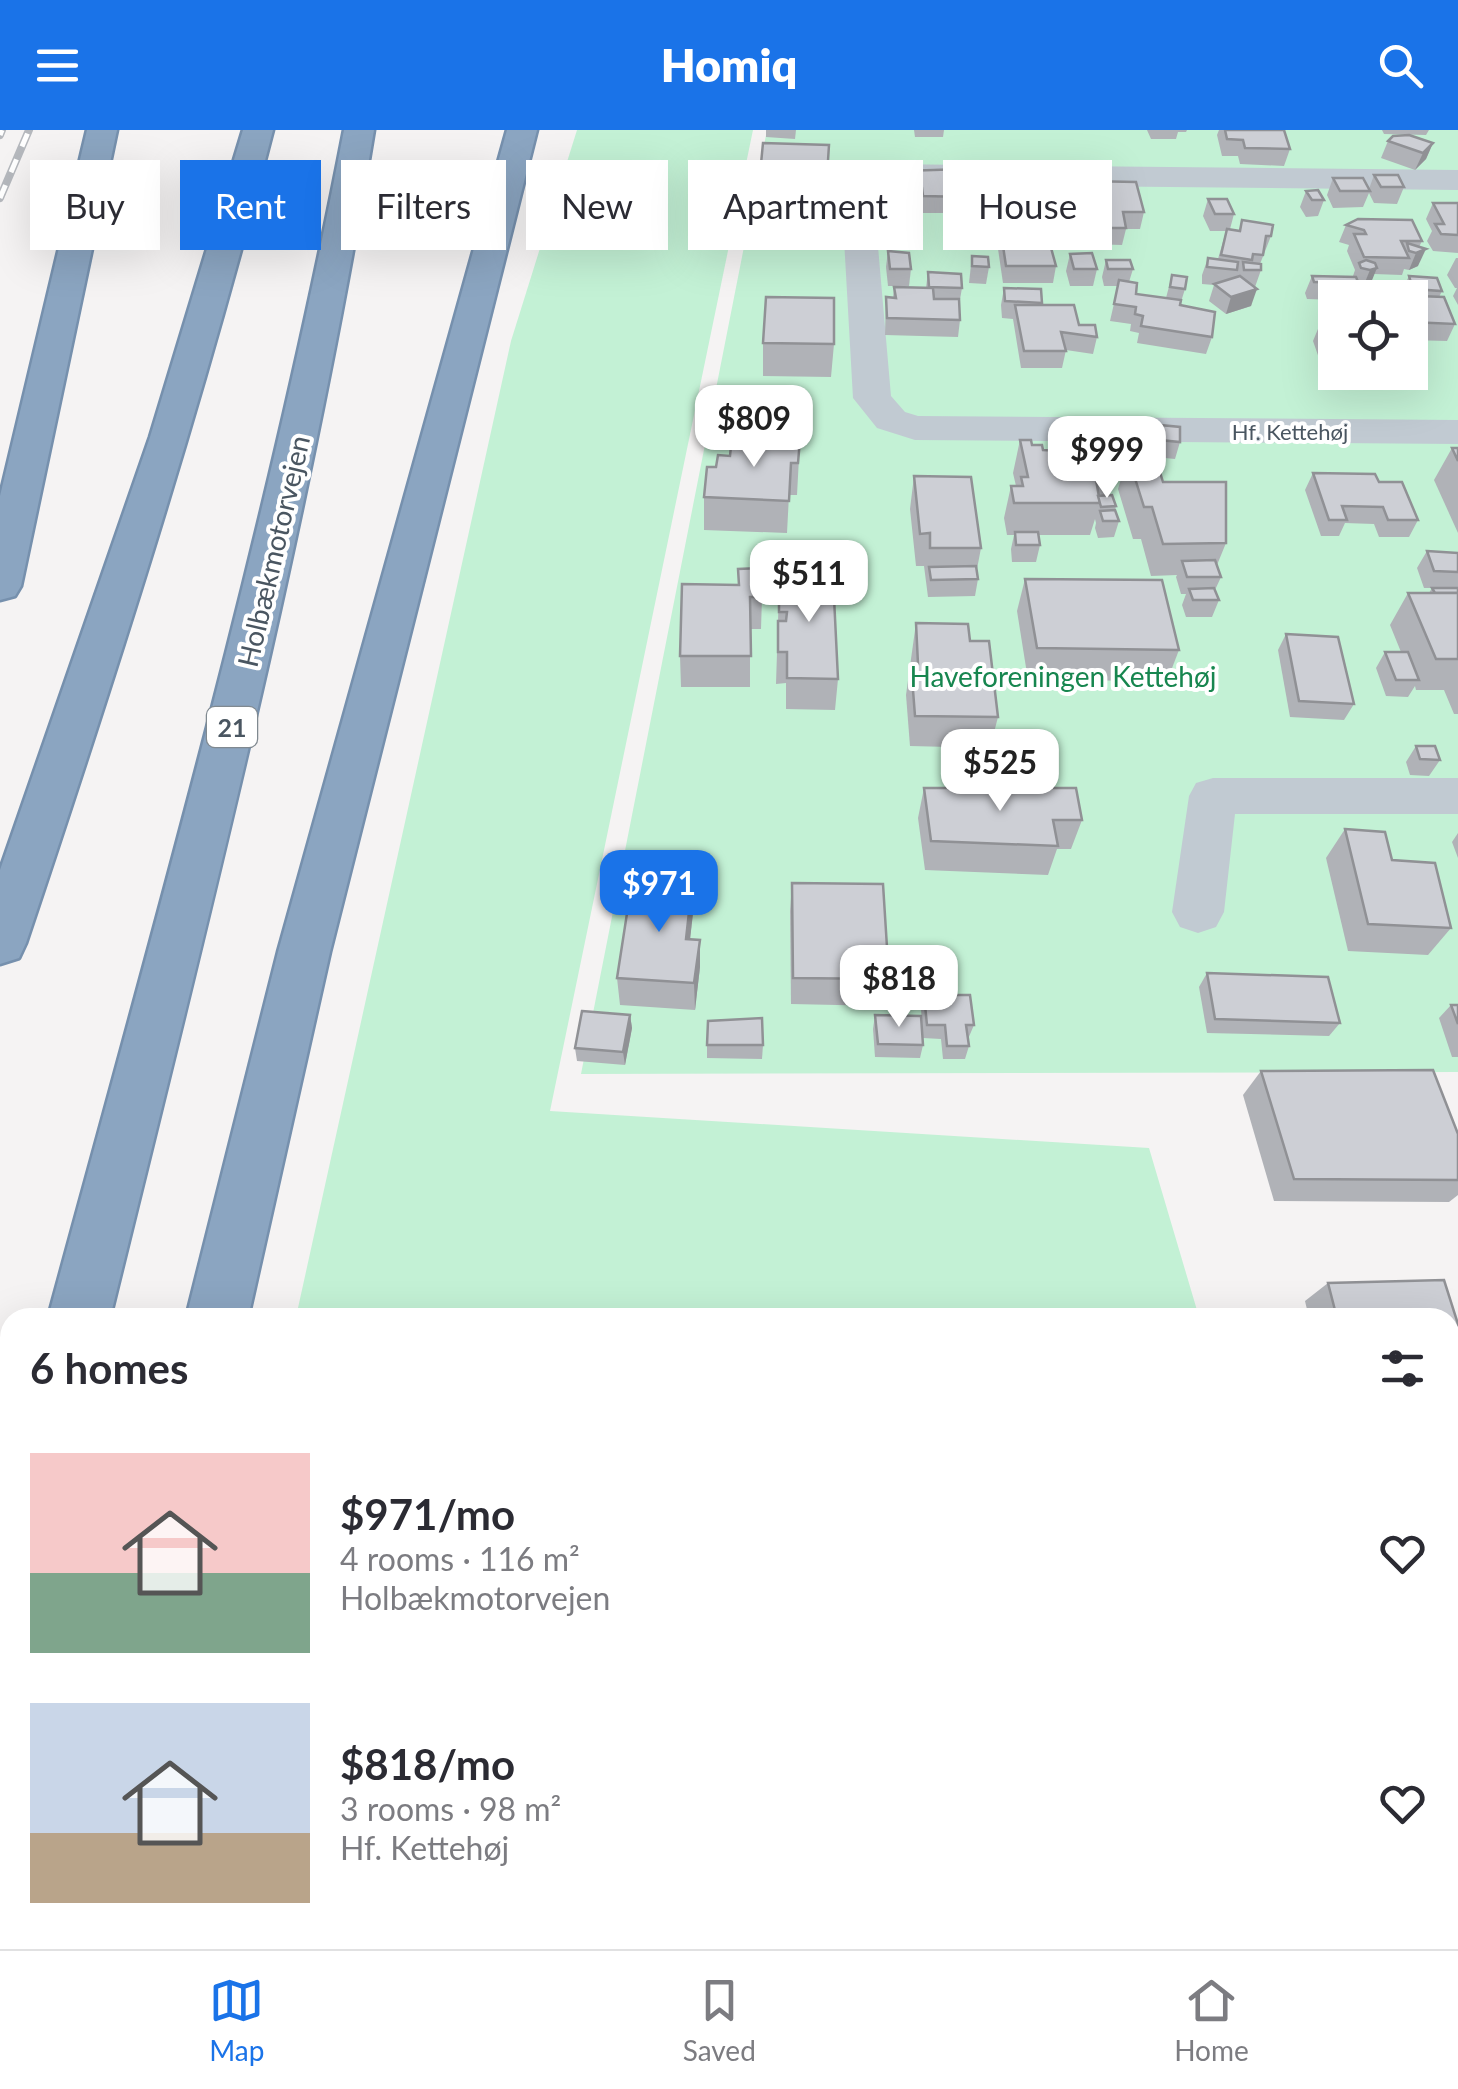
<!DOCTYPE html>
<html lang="en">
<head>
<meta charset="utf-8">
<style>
	body { margin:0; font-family:Lato,sans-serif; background:#f7f7f7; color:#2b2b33; height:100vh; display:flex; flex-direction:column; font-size:38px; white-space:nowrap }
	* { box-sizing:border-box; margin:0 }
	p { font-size:32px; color:#7c7c81 }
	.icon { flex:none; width:55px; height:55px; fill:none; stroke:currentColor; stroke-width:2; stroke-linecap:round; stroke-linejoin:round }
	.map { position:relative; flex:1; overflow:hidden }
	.side { position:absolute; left:0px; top:1178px; width:1460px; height:642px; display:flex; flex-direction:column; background:#fff; border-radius:30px 30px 0 0; box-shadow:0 10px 40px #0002 }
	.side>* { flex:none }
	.top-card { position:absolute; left:30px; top:30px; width:1400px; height:90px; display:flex; gap:20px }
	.controls { position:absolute; left:1318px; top:150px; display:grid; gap:20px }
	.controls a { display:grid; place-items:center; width:110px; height:110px; border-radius:0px; background:#fff; box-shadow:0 10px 40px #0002; font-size:50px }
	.price { position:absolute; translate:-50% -85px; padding:0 22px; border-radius:20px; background:#fff; color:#222; font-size:32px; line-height:65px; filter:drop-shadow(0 2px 5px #0008) }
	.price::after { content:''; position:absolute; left:50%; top:60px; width:30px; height:22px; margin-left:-15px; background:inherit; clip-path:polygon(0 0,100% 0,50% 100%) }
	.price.active { background:#1a73e8; color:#fff }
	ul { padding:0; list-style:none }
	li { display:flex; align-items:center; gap:30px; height:250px; padding:0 30px }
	li span { display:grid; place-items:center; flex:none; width:280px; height:200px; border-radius:0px; color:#555 }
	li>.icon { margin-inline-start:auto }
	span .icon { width:120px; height:120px; fill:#fffc; stroke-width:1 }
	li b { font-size:42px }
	h2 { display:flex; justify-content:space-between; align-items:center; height:120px; padding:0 30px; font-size:42px }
	.tag { padding:0 35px; border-radius:0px; background:#fff; box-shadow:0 10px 40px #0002; font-size:35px; line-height:90px }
	.tag.active { background:#1a73e8; color:#fff }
	header { display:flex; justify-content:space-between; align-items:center; height:130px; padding:0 30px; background:#1a73e8; color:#fff; font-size:45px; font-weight:800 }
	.menu { display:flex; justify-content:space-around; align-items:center; height:140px; border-top:2px solid #e1e1e2; background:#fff; font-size:28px; color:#7c7c81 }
	.menu a { display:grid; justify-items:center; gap:5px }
	.menu .active { color:#1a73e8 }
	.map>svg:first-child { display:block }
</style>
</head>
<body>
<header><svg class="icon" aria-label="menu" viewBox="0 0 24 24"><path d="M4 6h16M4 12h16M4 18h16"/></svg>Homiq<svg class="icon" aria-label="search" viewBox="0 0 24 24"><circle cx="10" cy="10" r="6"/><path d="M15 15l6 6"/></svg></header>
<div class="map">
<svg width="1458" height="1819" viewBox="0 0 1458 1819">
	<rect width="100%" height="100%" fill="#f5f3f3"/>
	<g fill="#c3f1d5" fill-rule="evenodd">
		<polygon points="577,0 753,0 550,981 1149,1018 1199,1187 296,1187 511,211"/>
		<path d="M 767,0 L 1458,0 L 1458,942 L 581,944 ZM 1335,168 L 1410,168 L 1410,242 L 1335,242 Z"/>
		<polygon points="180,1810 1385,1810 1388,1819 179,1819"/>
	</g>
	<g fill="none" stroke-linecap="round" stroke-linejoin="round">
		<defs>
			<g id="highway">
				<polygon points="87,0 117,0 21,456 15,466 0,470 0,366"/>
				<path d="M 243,0 L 273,0 C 202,275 116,544 26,813 L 19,828 L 0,834 L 0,740 L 150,307 Z"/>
				<path d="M 344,0 L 374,0 C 308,402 207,792 110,1188 L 48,1188 C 155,794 267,401 344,0 Z"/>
				<polygon points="507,0 537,0 330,822 248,1188 186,1188 278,822"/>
				<polygon points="10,1418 10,1522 0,1526 0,1422"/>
				<polygon points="30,1810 110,1810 107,1819 27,1819"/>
			</g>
		</defs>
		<use href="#highway" stroke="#7690ad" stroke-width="5"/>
		<g fill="#c1cad2" fill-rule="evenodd">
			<polygon points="880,34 1458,40 1458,60 880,54 873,59 891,266 905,282 918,286 1458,290 1458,314 915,310 877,298 853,268 841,56 859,38"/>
			<polygon points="1213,648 1458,648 1458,684 1235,684 1224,782 1216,797 1198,803 1180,797 1172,782 1189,666 1196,653"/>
		</g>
		<use href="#highway" fill="#8ba5c1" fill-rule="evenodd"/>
		<defs>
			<g id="rail">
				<polyline points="0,5 2,0"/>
				<polyline points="0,68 29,0"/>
			</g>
		</defs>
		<use href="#rail" stroke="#b5b8bd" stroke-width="8"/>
		<use href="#rail" stroke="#fff" stroke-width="5" stroke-dasharray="14" stroke-linecap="butt"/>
	</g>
	<g fill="#b0b2b7">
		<polygon points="766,0 796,0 795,9 766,7"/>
		<polygon points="914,0 944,0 943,7 915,7"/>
		<polygon points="1147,0 1187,0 1186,2 1178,2 1176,9 1151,9"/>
		<polygon points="1219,0 1284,0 1290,19 1284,36 1240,34 1238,26 1222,26 1217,5"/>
		<polygon points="1382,0 1429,0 1426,5 1384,4"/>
		<polygon points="1388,11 1433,13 1426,29 1415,40 1381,28"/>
		<polygon points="829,15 826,78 760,76 760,44"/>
		<polygon points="872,42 967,67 964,83 921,83 920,75 872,71 871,58"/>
		<polygon points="1374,45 1404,57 1397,74 1374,73 1369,63 1363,77 1333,78 1327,65 1333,48 1369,59"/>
		<polygon points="1085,51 1144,82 1140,99 1126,99 1122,115 1090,114 1081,68"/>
		<polygon points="1306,61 1324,70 1318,86 1306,87 1300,77"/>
		<polygon points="1208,69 1234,84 1230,99 1239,101 1242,90 1271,106 1260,134 1261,140 1255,157 1251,176 1226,184 1209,171 1214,155 1202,154 1202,145 1208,128 1218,129 1226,101 1210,101 1203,86"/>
		<polygon points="1433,73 1458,73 1458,123 1433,121 1427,111 1432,101 1426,89"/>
		<polygon points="1346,95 1422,111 1419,117 1418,136 1409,140 1404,139 1402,145 1374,144 1370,155 1363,157 1360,156 1363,164 1361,168 1335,168 1335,170 1307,169 1305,163 1312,146 1353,146 1355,140 1347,121 1349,115 1339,112"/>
		<polygon points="1000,96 1056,136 1053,153 1003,153 997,112"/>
		<polygon points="888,121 911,139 909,156 888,156 886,137"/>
		<polygon points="1070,124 1097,139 1093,156 1070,156 1066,141"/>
		<polygon points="972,126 989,137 986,154 969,153"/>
		<polygon points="1456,128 1458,128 1458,175 1453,166 1457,158 1455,158 1447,145"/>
		<polygon points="1106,130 1133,139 1129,152 1136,164 1166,168 1172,145 1185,159 1180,175 1212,207 1206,224 1137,213 1139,203 1130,201 1131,194 1110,191 1118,156 1104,156 1102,147"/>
		<polygon points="928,142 962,158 959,175 960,190 958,207 885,205 886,167 893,168 894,157 926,158"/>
		<polygon points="1409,146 1442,161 1439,167 1455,194 1447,211 1410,210 1410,168 1389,168 1391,165 1402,165 1401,163"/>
		<polygon points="1004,158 1042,173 1042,175 1097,207 1093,224 1066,220 1062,238 1021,238 1013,189 1002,188 1001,175"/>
		<polygon points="1320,194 1335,195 1335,242 1393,242 1385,258 1329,257 1313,211"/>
		<polygon points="763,213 834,214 831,247 763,246"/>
		<polygon points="1150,294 1180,312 1175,329 1155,327 1163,352 1226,413 1217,435 1221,447 1215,460 1219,470 1212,487 1186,487 1182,475 1186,464 1181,464 1176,447 1177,445 1151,446 1141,409 1133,409 1118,359 1128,326 1145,326 1144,311"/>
		<polygon points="800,309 797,365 789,365 787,403 704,400 704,367 716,337 730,326"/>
		<polygon points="1020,310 1043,320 1115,338 1107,366 1116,376 1115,380 1119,391 1114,407 1098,408 1095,398 1096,393 1095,389 1090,405 1039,405 1040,415 1036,432 1012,432 1011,419 1014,405 1007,405 1004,388 1011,356 1016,356 1013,343"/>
		<polygon points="1452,318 1458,318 1458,403 1434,350"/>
		<polygon points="1313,343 1379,352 1418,390 1409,407 1379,407 1374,394 1345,393 1339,406 1321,406 1305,360"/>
		<polygon points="914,346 981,418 977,439 978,449 975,466 928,467 924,436 916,436 910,379"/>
		<polygon points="1427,421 1458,423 1458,584 1454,584 1444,560 1416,560 1415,556 1408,567 1386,566 1376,538 1385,522 1401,522 1390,495 1408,463 1429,463 1432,458 1424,458 1417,438"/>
		<polygon points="738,439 762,467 761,499 750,499 750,557 681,557 680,526 738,455"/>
		<polygon points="792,439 838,549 835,580 786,579 786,553 776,554 779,460 784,460 785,446 791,446"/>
		<polygon points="1025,449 1179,520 1167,551 1028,550 1017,481"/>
		<polygon points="916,493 970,511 998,587 990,618 910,616 906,565"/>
		<polygon points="1286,504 1354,574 1344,590 1290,587 1278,520"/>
		<polygon points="1416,616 1440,630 1429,646 1410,645 1406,632"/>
		<polygon points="924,658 1082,690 1071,719 1057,719 1048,745 925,740 918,688"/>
		<polygon points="1345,699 1392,730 1451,798 1428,825 1348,821 1326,728"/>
		<polygon points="1458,703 1458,728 1452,712"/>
		<polygon points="792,753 889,849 884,876 791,874 790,781"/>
		<polygon points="693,783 690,809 700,810 700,837 695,880 620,875 617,848"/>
		<polygon points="1207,843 1340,893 1329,906 1207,903 1199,857"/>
		<polygon points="924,865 974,895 968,909 969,916 965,929 943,929 941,909 923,908 921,879"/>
		<polygon points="1451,875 1458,875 1458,927 1452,927 1439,888"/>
		<polygon points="630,885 632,898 625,935 577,931 575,918"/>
		<polygon points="875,885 923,915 920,928 875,927 873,899"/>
		<polygon points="707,915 763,915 762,929 707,928"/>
		<polygon points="1261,941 1458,1004 1458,1065 1449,1072 1274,1071 1243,965"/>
		<polygon points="1444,1150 1458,1194 1458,1378 1450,1379 1450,1188 1309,1188 1305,1171 1328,1153"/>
		<polygon points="1450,1772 1458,1772 1458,1819 1452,1819 1449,1810"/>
	</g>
	<g fill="#909195">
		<polygon points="1433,13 1426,29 1415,40 1423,23"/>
		<polygon points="1426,119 1418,136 1409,140 1416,123"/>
		<polygon points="1377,138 1370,155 1363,157 1370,140"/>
		<polygon points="1257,159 1251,176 1226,184 1231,167"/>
		<polygon points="692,755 693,783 687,836 686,809"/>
		<polygon points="700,810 700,837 695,880 694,853"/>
		<polygon points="630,885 632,898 625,935 623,922"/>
	</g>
	<g fill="#cdcfd5" stroke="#909195" stroke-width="2.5">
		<polygon points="1225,0 1284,0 1290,19 1245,18 1243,10 1227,9"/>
		<polygon points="1409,5 1433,13 1423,23 1388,11 1393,6"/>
		<polygon points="763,13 829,15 827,46 760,44"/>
		<polygon points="964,39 967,67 923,66 922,58 874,54 872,42"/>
		<polygon points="1374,45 1398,45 1404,57 1381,57"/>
		<polygon points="1333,48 1363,48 1370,61 1340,61"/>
		<polygon points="1085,51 1136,52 1144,82 1123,82 1126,98 1094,98"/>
		<polygon points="1318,60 1324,70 1312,70 1306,61"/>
		<polygon points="1208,69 1227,69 1234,84 1215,84"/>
		<polygon points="1433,73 1458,73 1458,105 1441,104 1435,94 1444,94"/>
		<polygon points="1358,89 1412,90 1422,111 1401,111 1409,128 1364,127 1354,104 1366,104 1364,100 1346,95"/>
		<polygon points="1242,90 1273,95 1271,106 1266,106 1263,125 1253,124 1252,130 1221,125 1227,99 1240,101"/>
		<polygon points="1000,96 1045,96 1056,136 1006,136"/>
		<polygon points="1407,113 1426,119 1416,123 1409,121"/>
		<polygon points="888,121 909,123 911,139 890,139"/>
		<polygon points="1092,123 1097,139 1074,139 1070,124"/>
		<polygon points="972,126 988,127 989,137 972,136"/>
		<polygon points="1208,128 1238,132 1237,140 1207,137"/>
		<polygon points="1106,130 1130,130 1133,139 1108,139"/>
		<polygon points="1366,130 1375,133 1377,138 1370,140 1361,138 1359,133"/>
		<polygon points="1243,132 1261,134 1261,140 1244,140"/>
		<polygon points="928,142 961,144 962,158 929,157"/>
		<polygon points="1172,145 1187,147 1185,159 1170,157"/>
		<polygon points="1240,146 1257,159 1231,167 1214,154"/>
		<polygon points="1312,146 1356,147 1363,164 1351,163 1347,153 1314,152"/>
		<polygon points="1409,146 1437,148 1442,161 1413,159"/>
		<polygon points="1119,150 1137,153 1136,164 1181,170 1180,175 1215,182 1212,207 1141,196 1143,186 1135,184 1136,177 1114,174"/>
		<polygon points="894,157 933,158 934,169 959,169 960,190 887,188 886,167 896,168"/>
		<polygon points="1004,158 1041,159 1042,173 1005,171"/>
		<polygon points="1391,165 1444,167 1455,194 1410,192 1410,168 1392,168"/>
		<polygon points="766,167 834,168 834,214 763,213"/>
		<polygon points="1015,175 1074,175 1079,195 1095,195 1097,207 1061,202 1066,221 1024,221"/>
		<polygon points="1320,194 1335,195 1335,237"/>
		<polygon points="1150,294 1180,297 1180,312 1150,309"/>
		<polygon points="732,306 800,309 798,333 791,333 789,371 704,367 707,337 716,337 718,325 730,326"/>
		<polygon points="1020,310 1031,310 1032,315 1042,315 1043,320 1111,323 1115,338 1094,338 1100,373 1014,373 1011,356 1023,356 1021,347 1028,347"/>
		<polygon points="1452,318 1458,318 1458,331"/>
		<polygon points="1128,326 1155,326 1163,352 1226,352 1226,413 1163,414 1152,377 1144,377"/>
		<polygon points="1313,343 1375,344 1379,352 1402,352 1418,390 1388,390 1383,377 1342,376 1347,390 1329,390"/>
		<polygon points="914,346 971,347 981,418 930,418 930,403 920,404"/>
		<polygon points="1112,365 1116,376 1101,377 1098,366"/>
		<polygon points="1115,380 1119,391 1103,391 1100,381"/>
		<polygon points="1015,402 1038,402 1040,415 1016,415"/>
		<polygon points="1427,421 1458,423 1458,442 1434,441"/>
		<polygon points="1215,430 1221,447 1187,447 1182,431"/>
		<polygon points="976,436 978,449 931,450 929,437"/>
		<polygon points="761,438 762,467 750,467 751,526 680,526 682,454 739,455 738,439"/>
		<polygon points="792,439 826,439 826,447 833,447 838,549 787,548 787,522 778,522 778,491 786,491 787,482 779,482 779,460 786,460 785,446 792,446"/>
		<polygon points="1025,449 1162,450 1179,520 1037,518"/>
		<polygon points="1214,458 1219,470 1193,470 1189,459"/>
		<polygon points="1432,458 1458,458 1458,463 1435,463"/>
		<polygon points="1408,463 1458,463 1458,529 1436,529"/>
		<polygon points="916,493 968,494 970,511 989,511 998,587 915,586 911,534 918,534"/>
		<polygon points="1286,504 1338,507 1354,574 1299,571"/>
		<polygon points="1385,522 1408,522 1419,550 1396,550"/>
		<polygon points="1416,616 1435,616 1440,630 1420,629"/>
		<polygon points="924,658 1076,658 1082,690 1053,690 1058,716 931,711"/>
		<polygon points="1345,699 1385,702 1392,730 1435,733 1451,798 1368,794"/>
		<polygon points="632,751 692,755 686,809 700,810 694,853 617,848"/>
		<polygon points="792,753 883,754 889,849 793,848"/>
		<polygon points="1207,843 1328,847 1340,893 1215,889"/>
		<polygon points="924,865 970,865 974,895 966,895 969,916 947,916 945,895 927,895"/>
		<polygon points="1451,875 1458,875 1458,894"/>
		<polygon points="582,881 630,885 623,922 575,918"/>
		<polygon points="875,885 921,886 923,915 878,914"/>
		<polygon points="762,888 763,915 707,915 708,891"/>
		<polygon points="1433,940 1458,1004 1458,1050 1294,1049 1261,941"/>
		<polygon points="1444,1150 1458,1194 1458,1368 1450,1368 1450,1188 1337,1188 1328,1153"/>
		<polygon points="1450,1504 1458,1504 1458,1681 1451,1681 1450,1678"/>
		<polygon points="1458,1687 1458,1737 1450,1737 1450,1688"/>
	</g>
	<g text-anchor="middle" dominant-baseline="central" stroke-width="8" stroke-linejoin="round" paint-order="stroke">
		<g font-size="22" fill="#4a5661" stroke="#fff">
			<text x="1290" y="301">Hf. Kettehøj</text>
		</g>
		<rect fill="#fff" stroke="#808990" stroke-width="2.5" x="207" y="577" width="50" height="40" rx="8"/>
		<g font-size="25" font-weight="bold" fill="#4a5661">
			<text x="232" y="597">21</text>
		</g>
		<g font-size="28" fill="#4a5661" stroke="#fff">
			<text transform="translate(273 421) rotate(-77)">Holbækmotorvejen</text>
		</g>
		<g font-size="28" fill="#17864f" stroke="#fff">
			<text x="1063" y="546">Haveforeningen Kettehøj</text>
		</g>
	</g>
</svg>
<div class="controls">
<a><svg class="icon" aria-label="locate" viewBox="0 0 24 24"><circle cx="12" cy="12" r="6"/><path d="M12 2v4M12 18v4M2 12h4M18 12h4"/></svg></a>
</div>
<b class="price" style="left:754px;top:340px">$809</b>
<b class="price" style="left:1107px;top:371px">$999</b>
<b class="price" style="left:809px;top:495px">$511</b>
<b class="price" style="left:1000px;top:684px">$525</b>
<b class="price active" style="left:659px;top:805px">$971</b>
<b class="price" style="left:899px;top:900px">$818</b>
<div class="top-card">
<a class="tag">Buy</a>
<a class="tag active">Rent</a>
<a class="tag">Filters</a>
<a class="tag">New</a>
<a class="tag">Apartment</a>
<a class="tag">House</a>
</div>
<section class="side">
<h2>6 homes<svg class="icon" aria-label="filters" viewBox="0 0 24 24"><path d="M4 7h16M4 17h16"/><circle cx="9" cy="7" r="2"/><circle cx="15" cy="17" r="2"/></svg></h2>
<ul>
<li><span style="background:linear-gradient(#f6c9c9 60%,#7fa58c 0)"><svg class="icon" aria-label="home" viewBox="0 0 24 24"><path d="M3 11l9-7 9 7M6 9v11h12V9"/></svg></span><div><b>$971/mo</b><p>4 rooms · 116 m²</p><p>Holbækmotorvejen</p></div><svg class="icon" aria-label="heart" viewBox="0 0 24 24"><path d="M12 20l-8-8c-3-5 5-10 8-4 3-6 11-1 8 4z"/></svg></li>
<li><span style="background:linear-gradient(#c9d6e8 65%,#b9a48a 0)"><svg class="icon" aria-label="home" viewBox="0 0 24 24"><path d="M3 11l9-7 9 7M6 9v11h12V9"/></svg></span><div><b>$818/mo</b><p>3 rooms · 98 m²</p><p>Hf. Kettehøj</p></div><svg class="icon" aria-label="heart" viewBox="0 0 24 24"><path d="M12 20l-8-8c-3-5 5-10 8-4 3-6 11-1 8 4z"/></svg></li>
</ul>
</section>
</div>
<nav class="menu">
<a class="active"><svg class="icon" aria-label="map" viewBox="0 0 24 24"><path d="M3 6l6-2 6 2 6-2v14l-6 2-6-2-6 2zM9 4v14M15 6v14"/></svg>Map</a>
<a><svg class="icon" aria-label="saved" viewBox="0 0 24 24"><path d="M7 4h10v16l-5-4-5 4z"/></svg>Saved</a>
<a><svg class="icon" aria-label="home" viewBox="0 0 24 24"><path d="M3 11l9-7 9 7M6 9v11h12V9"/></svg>Home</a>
</nav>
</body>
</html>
